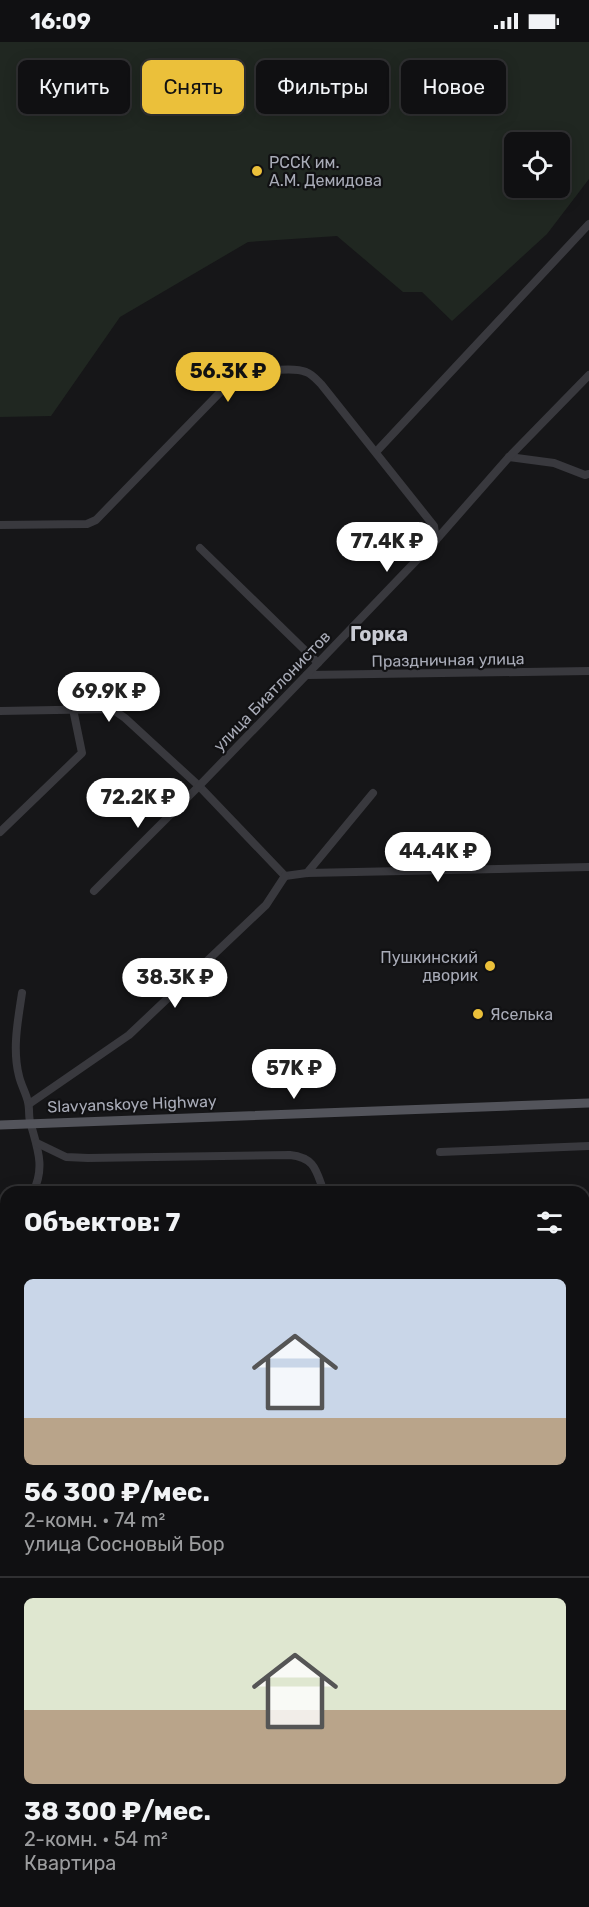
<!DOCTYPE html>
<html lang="ru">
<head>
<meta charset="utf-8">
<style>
	body { margin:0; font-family:Rubik,sans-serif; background:#19191b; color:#f1f3f6; height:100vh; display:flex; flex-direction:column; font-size:22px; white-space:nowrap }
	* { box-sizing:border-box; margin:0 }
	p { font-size:20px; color:#9c9d9f }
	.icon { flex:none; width:33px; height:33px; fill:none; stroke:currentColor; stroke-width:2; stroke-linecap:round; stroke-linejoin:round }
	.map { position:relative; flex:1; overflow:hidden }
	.panel { position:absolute; left:0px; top:1144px; width:590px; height:722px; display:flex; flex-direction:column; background:#101012; border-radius:18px 18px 0 0; box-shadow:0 3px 15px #0003,0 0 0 2px #303032 }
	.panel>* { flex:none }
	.guide { position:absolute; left:18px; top:18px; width:554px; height:54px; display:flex; gap:12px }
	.fabs { position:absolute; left:504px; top:90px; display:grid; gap:12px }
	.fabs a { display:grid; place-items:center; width:66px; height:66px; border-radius:9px; background:#101012; box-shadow:0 3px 15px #0003,0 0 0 2px #303032; font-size:30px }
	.price { position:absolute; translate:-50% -51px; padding:0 14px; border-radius:21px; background:#fff; color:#222; font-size:20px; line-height:39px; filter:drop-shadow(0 2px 3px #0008) }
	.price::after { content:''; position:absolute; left:50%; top:36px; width:18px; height:14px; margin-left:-9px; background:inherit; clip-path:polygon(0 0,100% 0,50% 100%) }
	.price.current { background:#ebc03a; color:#111 }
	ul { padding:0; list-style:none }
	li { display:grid; align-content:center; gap:12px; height:318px; padding:0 24px }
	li+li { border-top:2px solid #303032 }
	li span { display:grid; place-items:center; height:186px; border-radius:9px; color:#555 }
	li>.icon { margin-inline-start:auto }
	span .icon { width:108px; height:108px; fill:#fffc; stroke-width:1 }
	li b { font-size:26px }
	h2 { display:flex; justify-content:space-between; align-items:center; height:72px; padding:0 24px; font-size:26px }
	.chip { padding:0 21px; border-radius:9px; background:#101012; box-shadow:0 3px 15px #0003,0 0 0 2px #303032; font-size:21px; line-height:54px }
	.chip.current { background:#ebc03a; color:#111 }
	.status { display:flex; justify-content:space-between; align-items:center; height:42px; padding:0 30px; background:#101012; direction:ltr }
	.status svg { height:16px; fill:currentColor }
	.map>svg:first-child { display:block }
</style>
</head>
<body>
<div class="status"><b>16:09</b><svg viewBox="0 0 49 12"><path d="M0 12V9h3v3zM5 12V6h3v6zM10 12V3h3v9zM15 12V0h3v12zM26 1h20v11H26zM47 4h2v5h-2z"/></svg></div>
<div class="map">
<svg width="589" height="1865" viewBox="0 0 589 1865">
	<rect width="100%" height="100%" fill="#161618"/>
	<g fill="#202721" fill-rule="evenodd">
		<path d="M 0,0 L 589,0 L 589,137 L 547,192 L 452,279 L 422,250 L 403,250 L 337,194 L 248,200 L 120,275 L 51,374 L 0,375 ZM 560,100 L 560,146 L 514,146 L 514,100 Z"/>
		<polygon points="589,1686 589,1726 584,1727 584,1687"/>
	</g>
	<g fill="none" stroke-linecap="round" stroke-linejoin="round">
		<g stroke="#2c333b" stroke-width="2">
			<polyline points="0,1535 6,1525"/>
			<polyline points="0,1723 6,1723"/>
		</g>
		<g stroke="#39393e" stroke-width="8">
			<polyline points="376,410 589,182"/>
			<polyline points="509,415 554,421 585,433 589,432"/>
			<path d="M 0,483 L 87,482 L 96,478 L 235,335 C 249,330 293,324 306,330 C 312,332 317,338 321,342 L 434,484 L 436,498"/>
			<polyline points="200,506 318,621"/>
			<polyline points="307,633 589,629"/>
			<polyline points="0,669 112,667 125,676 199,744 285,834"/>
			<polyline points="0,790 82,711 73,667"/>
			<polyline points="307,831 373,751"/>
			<polyline points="285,834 307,831 589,825"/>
			<polyline points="94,849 199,744 318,621 436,498 509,415 589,333"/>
			<path d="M 22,951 C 18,978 12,1007 19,1034 C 21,1043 26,1051 28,1060 C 30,1068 28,1076 31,1083 C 38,1108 45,1126 33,1150"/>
			<polyline points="29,1062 129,993 266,863 285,834"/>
			<path d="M 37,1101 L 66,1115 L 88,1116 L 290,1113 C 316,1116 316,1129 324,1150"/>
			<polyline points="440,1110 589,1104"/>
			<polyline points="0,1217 6,1206"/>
			<polyline points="584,1297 589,1302"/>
			<polyline points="0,1359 6,1363"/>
			<polyline points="584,1398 589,1403"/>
			<polyline points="584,1534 589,1534"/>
			<polyline points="0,1652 6,1652"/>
			<polyline points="584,1680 589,1679"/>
			<polyline points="584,1799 589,1799"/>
			<polyline points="154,1860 154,1865"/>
		</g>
		<polyline stroke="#53545b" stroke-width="9" points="0,1083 589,1061"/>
	</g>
	<g fill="#ebc03a" stroke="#111113" stroke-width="2">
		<circle cx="257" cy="129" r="6"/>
		<circle cx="490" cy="924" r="6"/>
		<circle cx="478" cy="972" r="6"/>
	</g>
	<g text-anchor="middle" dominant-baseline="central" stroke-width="4.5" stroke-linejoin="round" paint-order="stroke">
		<g font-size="16" fill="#a8abb7" stroke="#111113" text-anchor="start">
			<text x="269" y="120">РССК им.<tspan x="269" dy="18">А.М. Демидова</tspan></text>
			<text x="478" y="915" text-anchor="end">Пушкинский<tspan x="478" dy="18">дворик</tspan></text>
			<text x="490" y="972">Яселька</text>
		</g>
		<g font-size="16" fill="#a8abb7" stroke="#111113">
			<text transform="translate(448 618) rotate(-1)">Праздничная улица</text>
			<text transform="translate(272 649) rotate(-46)">улица Биатлонистов</text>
			<text transform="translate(132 1062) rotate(-2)">Slavyanskoye Highway</text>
		</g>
		<g font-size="20" font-weight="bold" fill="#c9cbd3" stroke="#111113">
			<text x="379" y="592">Горка</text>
		</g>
	</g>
</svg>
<div class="fabs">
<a><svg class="icon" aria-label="locate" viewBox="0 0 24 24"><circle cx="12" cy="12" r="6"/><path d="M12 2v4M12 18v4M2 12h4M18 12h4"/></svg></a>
</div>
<b class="price current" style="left:228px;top:361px">56.3K ₽</b>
<b class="price" style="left:387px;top:531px">77.4K ₽</b>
<b class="price" style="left:109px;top:681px">69.9K ₽</b>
<b class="price" style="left:138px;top:787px">72.2K ₽</b>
<b class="price" style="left:438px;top:841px">44.4K ₽</b>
<b class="price" style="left:175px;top:967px">38.3K ₽</b>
<b class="price" style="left:294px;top:1058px">57K ₽</b>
<div class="guide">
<a class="chip">Купить</a>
<a class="chip current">Снять</a>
<a class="chip">Фильтры</a>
<a class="chip">Новое</a>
</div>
<section class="panel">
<h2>Объектов: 7<svg class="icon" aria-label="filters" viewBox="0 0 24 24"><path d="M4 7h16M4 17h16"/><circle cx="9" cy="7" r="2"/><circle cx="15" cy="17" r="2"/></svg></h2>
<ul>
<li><span style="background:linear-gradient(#c9d6e8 75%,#b9a48a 0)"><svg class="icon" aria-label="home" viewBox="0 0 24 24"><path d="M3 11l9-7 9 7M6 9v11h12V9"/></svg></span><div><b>56 300 ₽/мес.</b><p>2-комн. · 74 m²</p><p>улица Сосновый Бор</p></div></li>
<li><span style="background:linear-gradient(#dfe7d0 60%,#b9a48a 0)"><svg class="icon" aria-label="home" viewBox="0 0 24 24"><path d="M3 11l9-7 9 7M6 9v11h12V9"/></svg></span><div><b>38 300 ₽/мес.</b><p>2-комн. · 54 m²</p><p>Квартира</p></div></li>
</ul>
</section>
</div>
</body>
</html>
